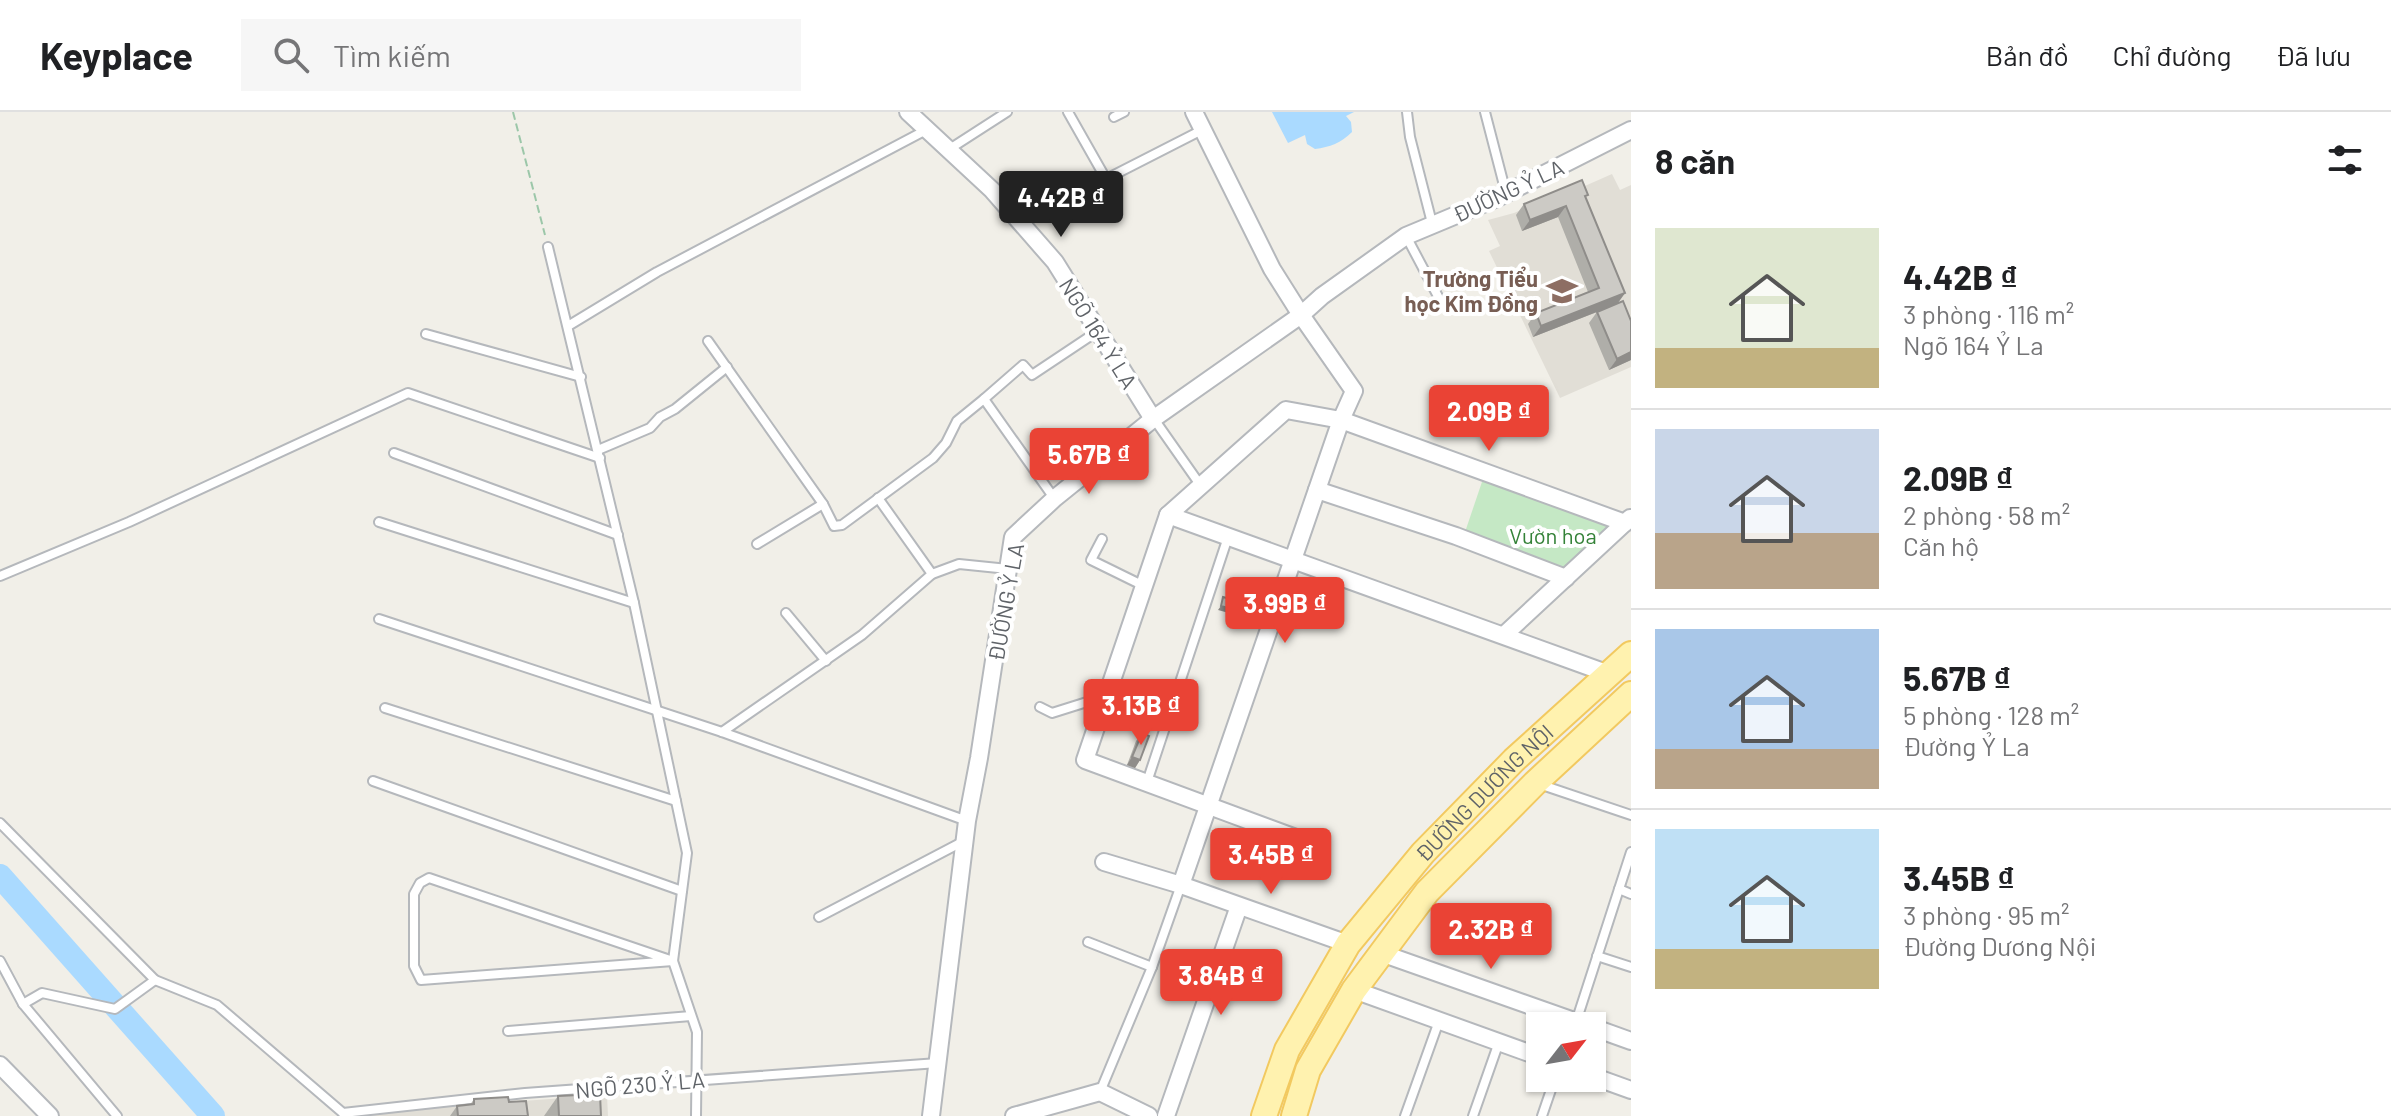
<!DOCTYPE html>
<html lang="vi">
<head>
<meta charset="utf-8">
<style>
	body { margin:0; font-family:Barlow,sans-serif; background:#f6f6f6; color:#202124; height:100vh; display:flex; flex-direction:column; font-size:30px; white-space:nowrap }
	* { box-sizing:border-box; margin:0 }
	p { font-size:26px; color:#757577 }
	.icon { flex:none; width:44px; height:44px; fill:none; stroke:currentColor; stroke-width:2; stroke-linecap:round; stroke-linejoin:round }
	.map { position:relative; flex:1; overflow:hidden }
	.sheet { display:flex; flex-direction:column; background:#fff; width:760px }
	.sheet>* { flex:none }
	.needle { width:52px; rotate:59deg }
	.fabs { position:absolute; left:1526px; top:900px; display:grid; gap:16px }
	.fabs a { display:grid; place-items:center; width:80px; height:80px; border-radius:0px; background:#fff; box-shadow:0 2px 6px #0004; font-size:40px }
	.price { position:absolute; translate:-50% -68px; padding:0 18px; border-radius:8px; background:#ea4335; color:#fff; font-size:26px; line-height:52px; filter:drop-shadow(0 2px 4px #0008) }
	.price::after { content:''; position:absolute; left:50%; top:48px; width:24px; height:18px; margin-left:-12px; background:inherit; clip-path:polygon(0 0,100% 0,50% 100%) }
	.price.current { background:#222; color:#fff }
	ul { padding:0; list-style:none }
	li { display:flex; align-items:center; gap:24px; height:200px; padding:0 24px }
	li+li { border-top:2px solid #e0e0e0 }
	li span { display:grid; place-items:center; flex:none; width:224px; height:160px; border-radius:0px; color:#555 }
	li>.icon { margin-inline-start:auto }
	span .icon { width:96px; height:96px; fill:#fffc; stroke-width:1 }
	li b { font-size:34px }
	h2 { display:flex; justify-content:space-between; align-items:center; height:96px; padding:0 24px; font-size:34px }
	header { display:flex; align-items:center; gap:48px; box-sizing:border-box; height:112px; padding:0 40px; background:#fff; border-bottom:2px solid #e0e0e0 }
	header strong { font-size:38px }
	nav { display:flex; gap:44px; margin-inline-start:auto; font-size:28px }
	.search { width:560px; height:72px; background:#f6f6f6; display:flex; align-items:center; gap:20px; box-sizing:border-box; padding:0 28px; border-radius:0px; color:#757577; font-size:30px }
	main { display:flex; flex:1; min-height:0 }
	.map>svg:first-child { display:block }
</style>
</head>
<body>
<header>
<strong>Keyplace</strong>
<div class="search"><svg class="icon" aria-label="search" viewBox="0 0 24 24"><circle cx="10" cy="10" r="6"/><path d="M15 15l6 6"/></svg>Tìm kiếm</div>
<nav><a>Bản đồ</a><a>Chỉ đường</a><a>Đã lưu</a></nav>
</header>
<main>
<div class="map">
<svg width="1631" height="1004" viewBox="0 0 1631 1004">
	<rect width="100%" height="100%" fill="#f1efe8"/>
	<g fill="#e1ded6">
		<polygon points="1612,62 1620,78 1631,73 1631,255 1560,286 1489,139 1500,134 1488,108 1514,101 1576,74 1578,77"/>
		<polygon points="607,983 608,1004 353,1004 353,1001"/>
	</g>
	<polygon fill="#c5e8c5" points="1485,361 1623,412 1566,465 1463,426"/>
	<path fill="#aadaff" d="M 1272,0 L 1354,0 L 1346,4 L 1351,10 L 1352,20 C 1341,31 1330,35 1315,37 L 1307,32 L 1305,23 L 1288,31 Z"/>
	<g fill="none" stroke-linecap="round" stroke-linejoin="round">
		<polyline stroke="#aadaff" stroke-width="24" points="0,764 213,1004"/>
		<defs>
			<g id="service">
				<polyline points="1068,0 1106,67 1202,18"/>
				<polyline points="1407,0 1410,25 1432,111"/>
				<polyline points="1485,0 1506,81"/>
				<polyline points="1114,5 1124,0"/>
				<polyline points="948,38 1007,0"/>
				<polyline points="1406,124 1441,190"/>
				<polyline points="548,135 634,491 687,741 673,849 697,920 696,1004"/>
				<polyline points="568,214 657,160 928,17"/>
				<polyline points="426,222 581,265"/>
				<polyline points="708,229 823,392 834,414 842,413 933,346 946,331 957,309 984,287"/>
				<polyline points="1154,307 1201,374"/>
				<polyline points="598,338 650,316 660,305 675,297 727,255"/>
				<polyline points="394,341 618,423"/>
				<polyline points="878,386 932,462"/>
				<polyline points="1054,386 984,287 1023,253 1032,263 1098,219"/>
				<polyline points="379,410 634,491"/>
				<polyline points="1102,427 1091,448 1144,474"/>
				<polyline points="757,432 823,392"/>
				<polyline points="0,464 129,410 408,281 600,346"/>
				<polyline points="786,501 826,549"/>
				<polyline points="379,507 722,620 967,709"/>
				<polyline points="1040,595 1052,601 1106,584"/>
				<polyline points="385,596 676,689"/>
				<polyline points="722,620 862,523 932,462 959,452 1008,457"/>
				<polyline points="373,669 682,779"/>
				<polyline points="1147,670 1228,425"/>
				<polyline points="1539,672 1631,703"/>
				<polyline points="0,711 155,868 217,893 343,1001"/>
				<polygon points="429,766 673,849 421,868 414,854 414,782 420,771"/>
				<polyline points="1619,777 1631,782"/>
				<polyline points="819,805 964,729"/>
				<polyline points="1088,830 1152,855"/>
				<polyline points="1597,844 1631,855"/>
				<polyline points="0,849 23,892 117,1004"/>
				<polyline points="23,892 42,881 115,897 155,868"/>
				<polyline points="1576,910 1631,740"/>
				<polyline points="508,919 691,904"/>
				<polyline points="1100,980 1152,855 1181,773"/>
				<polyline points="343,1001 525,981 938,951"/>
				<polyline points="1405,1004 1439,909"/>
				<polyline points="1473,1004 1499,930"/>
				<polyline points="1542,1004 1555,966"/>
			</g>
			<g id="minor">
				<polyline points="908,0 992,78 1055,150 1153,307"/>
				<polyline points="1317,378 1456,424 1566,466"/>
				<polyline points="1168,403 1609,562"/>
				<polyline points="1504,523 1630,406"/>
				<polyline points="1312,732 1085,648 1168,403 1286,298 1341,308 1625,411"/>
				<polyline points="1104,750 1181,773 1348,832"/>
				<polyline points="1181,773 1341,308 1354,279 1301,203 1272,157 1194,0"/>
				<polyline points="1381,841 1588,914"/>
				<polyline points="1354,878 1540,945"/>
				<polyline points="1592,915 1631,929"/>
				<polyline points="0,953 50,1004"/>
				<polyline points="1592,964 1631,978"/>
				<polyline points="931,1004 967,709 979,646 1013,425 1055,386 1153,307 1301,203 1322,184 1406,124 1497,86 1631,18"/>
				<polyline points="1014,1004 1100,980 1149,1004"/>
				<polyline points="1166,1004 1239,794"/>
			</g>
			<g id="primary">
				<path id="s1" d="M 1264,1004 L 1287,938 L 1348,832 L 1423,741 L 1514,648 L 1631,542"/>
				<polyline points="1294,1004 1308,958 1354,878 1427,780 1535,671 1631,582"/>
			</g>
		</defs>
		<use href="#service" stroke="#b5b8bc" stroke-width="12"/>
		<use href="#minor" stroke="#b5b8bc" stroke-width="20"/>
		<use href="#primary" stroke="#f2c960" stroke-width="28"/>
		<polyline stroke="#9cc7a9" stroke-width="2" stroke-dasharray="8 4" stroke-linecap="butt" points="513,0 545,123"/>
		<use href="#service" stroke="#fff" stroke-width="8"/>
		<use href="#minor" stroke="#fff" stroke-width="16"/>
		<use href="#primary" stroke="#fff2af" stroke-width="24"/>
	</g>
	<g fill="#afaea9">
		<polygon points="1586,87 1625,181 1618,191 1631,209 1631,248 1609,258 1589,211 1597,200 1533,225 1528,212 1536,201 1588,180 1558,105 1522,119 1516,103 1524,92"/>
		<polygon points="1142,621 1140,648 1135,656 1127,653 1136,629"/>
		<polygon points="558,984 601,1004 544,1004"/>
		<polygon points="474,987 509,990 528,1004 450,1004 457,994 470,993"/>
	</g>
	<g fill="#8f8d8a">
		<polygon points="1566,94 1558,105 1522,119 1530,108"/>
		<polygon points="1625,181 1617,192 1533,225 1541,214"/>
		<polygon points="1631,240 1631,248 1609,258 1617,247"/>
		<polygon points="1221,494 1238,499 1236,503 1218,498"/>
		<polygon points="1132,645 1140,648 1135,656 1127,653"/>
	</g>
	<g fill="#cccac5" stroke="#8f8d8a" stroke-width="2">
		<polygon points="1582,68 1588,83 1585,84 1625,181 1541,214 1536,201 1599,176 1566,94 1530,108 1524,92"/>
		<polygon points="1623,189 1631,209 1631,240 1617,247 1597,200"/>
		<polygon points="1223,485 1241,490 1238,499 1221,494"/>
		<polygon points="1142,621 1149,624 1140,648 1132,645"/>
		<polygon points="600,982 601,1004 559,1004 558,984"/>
		<polygon points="508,985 509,990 526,989 528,1004 458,1004 457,994 474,992 474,987"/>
	</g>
	<defs>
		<symbol id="school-bare" viewBox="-9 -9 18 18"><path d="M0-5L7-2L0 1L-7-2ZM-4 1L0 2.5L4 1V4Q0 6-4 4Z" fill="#8d6e63" stroke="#fff" stroke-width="2.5" paint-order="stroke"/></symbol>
	</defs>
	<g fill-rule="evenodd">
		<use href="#school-bare" x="1540" y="157" width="44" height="44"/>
	</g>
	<g text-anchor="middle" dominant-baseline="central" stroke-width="8" stroke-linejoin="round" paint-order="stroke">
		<g font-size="22" fill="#5f6368" stroke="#fff">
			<text transform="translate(1508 78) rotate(-25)">ĐƯỜNG Ỷ LA</text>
			<text transform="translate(1099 221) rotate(58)">NGÕ 164 Ỷ LA</text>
			<text transform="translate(1005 490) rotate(-80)">ĐƯỜNG Ỷ LA</text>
			<text stroke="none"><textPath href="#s1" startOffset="396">ĐƯỜNG DƯƠNG NỘI</textPath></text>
			<text transform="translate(640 972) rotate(-5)">NGÕ 230 Ỷ LA</text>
		</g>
		<g font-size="22" font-weight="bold" fill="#785e54" stroke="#fff" text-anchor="end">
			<text x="1538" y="166">Trường Tiểu<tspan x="1538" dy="25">học Kim Đồng</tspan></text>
		</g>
		<g font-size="22" fill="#348238" stroke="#fff">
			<text x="1553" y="423">Vườn hoa</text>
		</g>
	</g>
</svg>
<div class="fabs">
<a><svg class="needle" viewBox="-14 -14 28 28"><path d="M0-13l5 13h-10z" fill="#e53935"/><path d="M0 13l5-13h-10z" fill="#757577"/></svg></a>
</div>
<b class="price current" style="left:1061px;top:127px">4.42B ₫</b>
<b class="price" style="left:1489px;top:341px">2.09B ₫</b>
<b class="price" style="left:1089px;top:384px">5.67B ₫</b>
<b class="price" style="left:1285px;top:533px">3.99B ₫</b>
<b class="price" style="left:1141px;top:635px">3.13B ₫</b>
<b class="price" style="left:1271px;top:784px">3.45B ₫</b>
<b class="price" style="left:1491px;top:859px">2.32B ₫</b>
<b class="price" style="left:1221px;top:905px">3.84B ₫</b>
</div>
<section class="sheet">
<h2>8 căn<svg class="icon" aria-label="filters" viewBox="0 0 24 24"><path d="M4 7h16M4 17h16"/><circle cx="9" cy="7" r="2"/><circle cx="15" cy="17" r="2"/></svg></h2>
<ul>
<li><span style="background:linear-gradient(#dfe7d0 75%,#c2b280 0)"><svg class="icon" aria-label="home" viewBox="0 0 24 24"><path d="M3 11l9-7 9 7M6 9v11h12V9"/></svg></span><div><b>4.42B ₫</b><p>3 phòng · 116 m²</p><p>Ngõ 164 Ỷ La</p></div></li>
<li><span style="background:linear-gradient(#c9d6e8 65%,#b9a48a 0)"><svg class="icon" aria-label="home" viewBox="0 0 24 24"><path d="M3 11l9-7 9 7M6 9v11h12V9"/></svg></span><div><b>2.09B ₫</b><p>2 phòng · 58 m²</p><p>Căn hộ</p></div></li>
<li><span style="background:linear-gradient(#a9c7e8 75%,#b9a48a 0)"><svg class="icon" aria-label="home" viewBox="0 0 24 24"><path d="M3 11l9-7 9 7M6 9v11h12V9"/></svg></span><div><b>5.67B ₫</b><p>5 phòng · 128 m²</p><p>Đường Ỷ La</p></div></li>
<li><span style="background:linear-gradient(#bfe0f5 75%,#c2b280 0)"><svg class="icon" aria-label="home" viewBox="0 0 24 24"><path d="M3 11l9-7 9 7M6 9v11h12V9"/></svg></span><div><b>3.45B ₫</b><p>3 phòng · 95 m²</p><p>Đường Dương Nội</p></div></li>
</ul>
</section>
</main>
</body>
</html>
